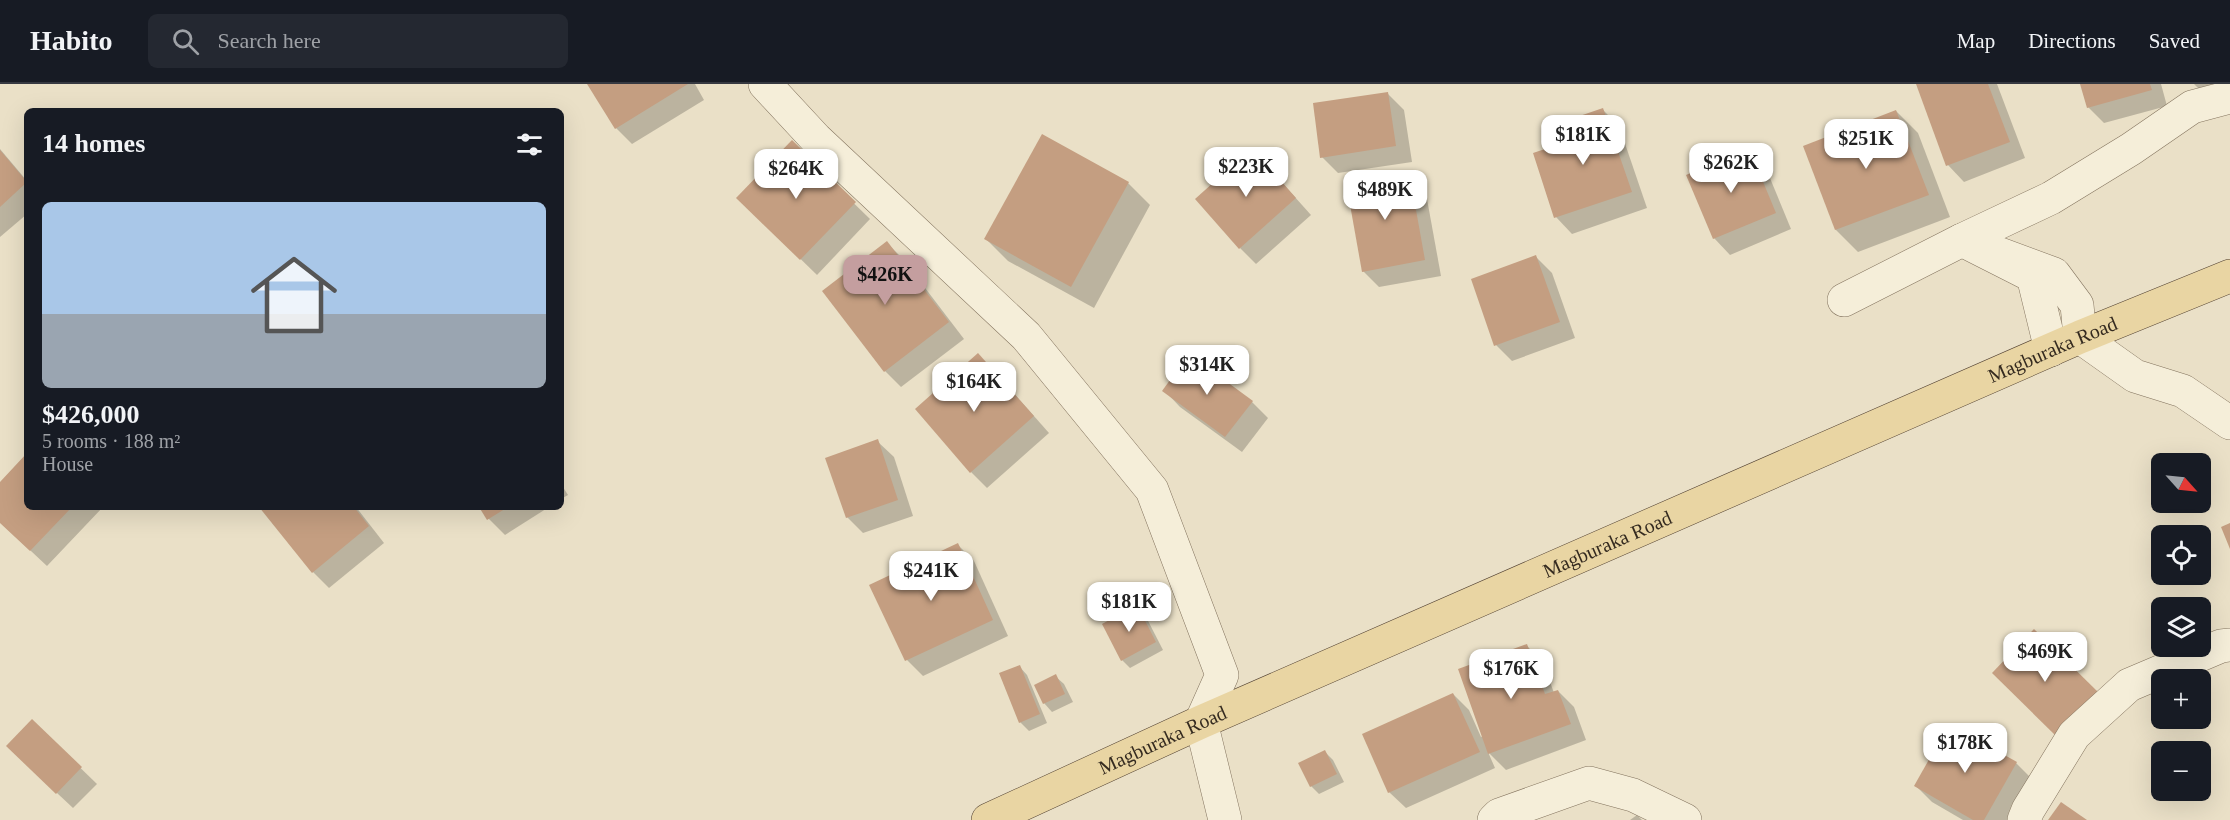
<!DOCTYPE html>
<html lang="en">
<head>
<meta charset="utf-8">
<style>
	body { margin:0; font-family:Georgia,serif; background:#242831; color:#f1f3f6; height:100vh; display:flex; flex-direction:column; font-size:22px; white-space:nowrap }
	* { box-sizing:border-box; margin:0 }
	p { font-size:20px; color:#9ea1a6 }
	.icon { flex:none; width:33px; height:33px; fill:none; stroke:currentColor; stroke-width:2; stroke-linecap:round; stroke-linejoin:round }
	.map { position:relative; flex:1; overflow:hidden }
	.sheet { position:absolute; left:24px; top:24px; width:540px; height:402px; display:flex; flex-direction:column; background:#171b24; border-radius:9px; box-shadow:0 6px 24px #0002 }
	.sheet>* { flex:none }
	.needle { width:39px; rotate:117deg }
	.tools { position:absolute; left:2151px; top:369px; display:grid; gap:12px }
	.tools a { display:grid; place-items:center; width:60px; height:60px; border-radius:9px; background:#171b24; box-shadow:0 6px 24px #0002; font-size:30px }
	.price { position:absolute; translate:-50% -51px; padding:0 14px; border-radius:12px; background:#fff; color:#222; font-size:20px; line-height:39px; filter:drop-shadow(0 2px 3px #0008) }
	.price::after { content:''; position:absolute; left:50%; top:36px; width:18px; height:14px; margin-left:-9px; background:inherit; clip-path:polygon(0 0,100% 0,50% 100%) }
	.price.selected { background:#c49e9f; color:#111 }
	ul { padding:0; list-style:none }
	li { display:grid; align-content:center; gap:12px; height:318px; padding:0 18px }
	li span { display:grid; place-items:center; height:186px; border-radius:9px; color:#555 }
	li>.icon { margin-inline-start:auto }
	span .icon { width:108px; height:108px; fill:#fffc; stroke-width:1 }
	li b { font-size:26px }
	h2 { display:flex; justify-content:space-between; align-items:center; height:72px; padding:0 18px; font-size:26px }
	header { display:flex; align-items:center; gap:36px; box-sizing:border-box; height:84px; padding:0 30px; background:#171b24; border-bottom:2px solid #363941 }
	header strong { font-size:28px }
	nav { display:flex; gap:33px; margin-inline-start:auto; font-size:21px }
	.search { width:420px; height:54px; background:#242831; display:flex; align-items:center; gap:15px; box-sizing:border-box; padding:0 21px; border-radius:9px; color:#9ea1a6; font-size:22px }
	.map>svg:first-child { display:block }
</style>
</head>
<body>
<header>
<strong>Habito</strong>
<div class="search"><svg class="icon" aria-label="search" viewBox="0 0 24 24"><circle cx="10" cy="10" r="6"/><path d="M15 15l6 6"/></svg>Search here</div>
<nav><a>Map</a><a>Directions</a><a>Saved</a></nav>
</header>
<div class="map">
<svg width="2230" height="736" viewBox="0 0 2230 736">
	<rect width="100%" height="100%" fill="#eae0c7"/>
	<g fill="#0003">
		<polygon points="589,0 695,0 704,16 632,60 616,44"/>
		<polygon points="1917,0 1997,0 2025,74 1964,98 1948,81"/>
		<polygon points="2082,0 2161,0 2167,22 2104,39 2088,23"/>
		<polygon points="2194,0 2213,0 2199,5"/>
		<polygon points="1388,10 1404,26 1412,78 1338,89 1322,73"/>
		<polygon points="1603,26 1619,42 1647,124 1572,150 1556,133 1571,58"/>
		<polygon points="1896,27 1918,49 1950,133 1858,168 1836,146 1805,63"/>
		<polygon points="792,59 870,135 817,191 738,114"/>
		<polygon points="0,65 27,97 27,130 0,153"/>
		<polygon points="1749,66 1765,82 1791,145 1730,171 1714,154"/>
		<polygon points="1268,83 1311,131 1256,180 1240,164"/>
		<polygon points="1409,88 1425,104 1441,192 1379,203 1363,187"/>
		<polygon points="1128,99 1150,121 1094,224 1008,177 986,155"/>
		<polygon points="887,159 903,175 964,255 901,303 885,287 824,207"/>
		<polygon points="1536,173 1552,189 1575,254 1512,277 1496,261"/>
		<polygon points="994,287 1049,349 987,404 971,388"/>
		<polygon points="1164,306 1252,318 1268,334 1242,368 1180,323"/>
		<polygon points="877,357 894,373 913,432 863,449 847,433"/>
		<polygon points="27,371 27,423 103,423 47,482 0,438 0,400"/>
		<polygon points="561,400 568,411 561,415"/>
		<polygon points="261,423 356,423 384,459 329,504 313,488"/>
		<polygon points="481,423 549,423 505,451 489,435"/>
		<polygon points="958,461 974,477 1008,552 923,592 907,576 871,502"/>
		<polygon points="1137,523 1145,531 1163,566 1130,584 1122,576"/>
		<polygon points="1527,562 1543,578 1554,609 1558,607 1574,623 1586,656 1506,686 1488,668 1495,684 1406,724 1389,708 1453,610 1469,626 1481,653 1483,652"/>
		<polygon points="1019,582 1027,591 1047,639 1029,647 1020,638 1000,590"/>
		<polygon points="1055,592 1064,600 1073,618 1052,628 1044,619"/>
		<polygon points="32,637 97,700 73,724 24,678"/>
		<polygon points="1325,668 1333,676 1344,698 1319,710 1311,702"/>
		<polygon points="2016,679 2032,695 2009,736 1963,736 1932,718 1916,702"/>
		<polygon points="1637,731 1642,736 1630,736"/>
	</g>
	<g fill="#c49e81">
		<polygon points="587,0 688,0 615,45"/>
		<polygon points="1916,0 1988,0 2010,58 1946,82"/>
		<polygon points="2080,0 2150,0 2152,6 2087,24"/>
		<polygon points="1388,8 1396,62 1320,74 1313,19"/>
		<polygon points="1603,24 1632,108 1554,134 1533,69 1569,57 1562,38"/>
		<polygon points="1896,26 1929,111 1835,146 1803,62"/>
		<polygon points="1042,50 1129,98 1071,203 984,155"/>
		<polygon points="792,56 856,118 800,176 736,114"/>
		<polygon points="1252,64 1296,114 1239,165 1195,115"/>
		<polygon points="1749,64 1776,129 1713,155 1686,91"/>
		<polygon points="0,66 27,98 0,123"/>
		<polygon points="1409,87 1425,176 1362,188 1346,98"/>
		<polygon points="887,157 949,238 884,288 822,207"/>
		<polygon points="1536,171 1560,238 1494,262 1471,195"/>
		<polygon points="978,269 1034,332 970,389 915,325"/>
		<polygon points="1189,270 1253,317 1225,353 1162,307"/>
		<polygon points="878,355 898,416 846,434 825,374"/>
		<polygon points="27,369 27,423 72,423 30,467 0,439 0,398"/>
		<polygon points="259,423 354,423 369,442 312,489"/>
		<polygon points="479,423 508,423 487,436"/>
		<polygon points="2230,439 2230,465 2221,443"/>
		<polygon points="958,459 993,536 905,577 869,501"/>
		<polygon points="1137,521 1156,558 1121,577 1102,540"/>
		<polygon points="2034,545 2098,608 2056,652 1992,589"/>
		<polygon points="1527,560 1545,610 1558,606 1571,640 1488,670 1458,585"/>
		<polygon points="1020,581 1040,630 1019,639 999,589"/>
		<polygon points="1056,590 1065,610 1043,620 1034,601"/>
		<polygon points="1453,609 1480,668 1388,709 1362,650"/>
		<polygon points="32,635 82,683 56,710 6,662"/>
		<polygon points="1949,640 2017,678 1984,736 1973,736 1914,702"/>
		<polygon points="1325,666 1337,690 1310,703 1298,679"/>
		<polygon points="2061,718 2087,736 2048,736"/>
	</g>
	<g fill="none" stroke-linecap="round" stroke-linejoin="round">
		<defs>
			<g id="minor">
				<polyline points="765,0 816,55 1026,252 1152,406 1222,591 1201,638 1225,736"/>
				<polyline points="2230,13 2192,23 2131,65 2051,114 1962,156 2054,190 2077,221 2080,253 2135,292 2183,307 2230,339"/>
				<polyline points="1844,216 1962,156 2033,192 2051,266"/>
				<polyline points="1494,736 1499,731 1589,699 1633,711 1685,736"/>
				<polyline points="2024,736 2028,726 2074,651 2129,601 2221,562 2230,561"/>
			</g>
			<g id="major">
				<path id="s1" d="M 988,736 L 1201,638 L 2080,253 L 2230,192"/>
			</g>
		</defs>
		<use href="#minor" stroke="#83735e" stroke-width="34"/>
		<use href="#major" stroke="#524132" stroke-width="34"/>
		<use href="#minor" stroke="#f5eed9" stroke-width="33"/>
		<use href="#major" stroke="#e9d5a3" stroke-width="33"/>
	</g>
	<g text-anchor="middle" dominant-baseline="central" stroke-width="5" stroke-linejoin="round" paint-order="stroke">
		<g font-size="20" fill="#352b20" stroke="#f2ead5">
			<text stroke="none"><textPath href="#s1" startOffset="1164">Magburaka Road</textPath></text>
			<text stroke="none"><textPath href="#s1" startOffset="678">Magburaka Road</textPath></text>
			<text stroke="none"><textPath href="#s1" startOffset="192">Magburaka Road</textPath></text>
		</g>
	</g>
</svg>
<div class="tools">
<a><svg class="needle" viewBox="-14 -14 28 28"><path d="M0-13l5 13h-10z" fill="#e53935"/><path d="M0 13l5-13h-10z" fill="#9ea1a6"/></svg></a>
<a><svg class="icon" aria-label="locate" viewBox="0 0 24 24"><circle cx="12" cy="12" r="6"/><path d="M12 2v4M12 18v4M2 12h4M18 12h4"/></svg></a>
<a><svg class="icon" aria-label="layers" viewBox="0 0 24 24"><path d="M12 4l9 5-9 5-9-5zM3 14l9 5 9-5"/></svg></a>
<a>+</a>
<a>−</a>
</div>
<b class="price" style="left:1583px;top:82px">$181K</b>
<b class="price" style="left:1866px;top:86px">$251K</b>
<b class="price" style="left:1731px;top:110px">$262K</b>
<b class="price" style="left:1246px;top:114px">$223K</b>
<b class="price" style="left:796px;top:116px">$264K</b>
<b class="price" style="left:1385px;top:137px">$489K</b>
<b class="price selected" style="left:885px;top:222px">$426K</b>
<b class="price" style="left:1207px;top:312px">$314K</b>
<b class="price" style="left:974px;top:329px">$164K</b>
<b class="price" style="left:931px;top:518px">$241K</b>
<b class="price" style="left:1129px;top:549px">$181K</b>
<b class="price" style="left:2045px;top:599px">$469K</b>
<b class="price" style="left:1511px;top:616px">$176K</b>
<b class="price" style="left:1965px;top:690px">$178K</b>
<section class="sheet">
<h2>14 homes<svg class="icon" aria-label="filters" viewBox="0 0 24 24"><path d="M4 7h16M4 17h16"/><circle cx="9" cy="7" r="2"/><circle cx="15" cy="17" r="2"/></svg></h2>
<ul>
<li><span style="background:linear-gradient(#a9c7e8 60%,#9aa5b1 0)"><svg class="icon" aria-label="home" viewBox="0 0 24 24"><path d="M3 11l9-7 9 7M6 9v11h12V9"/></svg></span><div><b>$426,000</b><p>5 rooms · 188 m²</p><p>House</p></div></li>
</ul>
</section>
</div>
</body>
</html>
